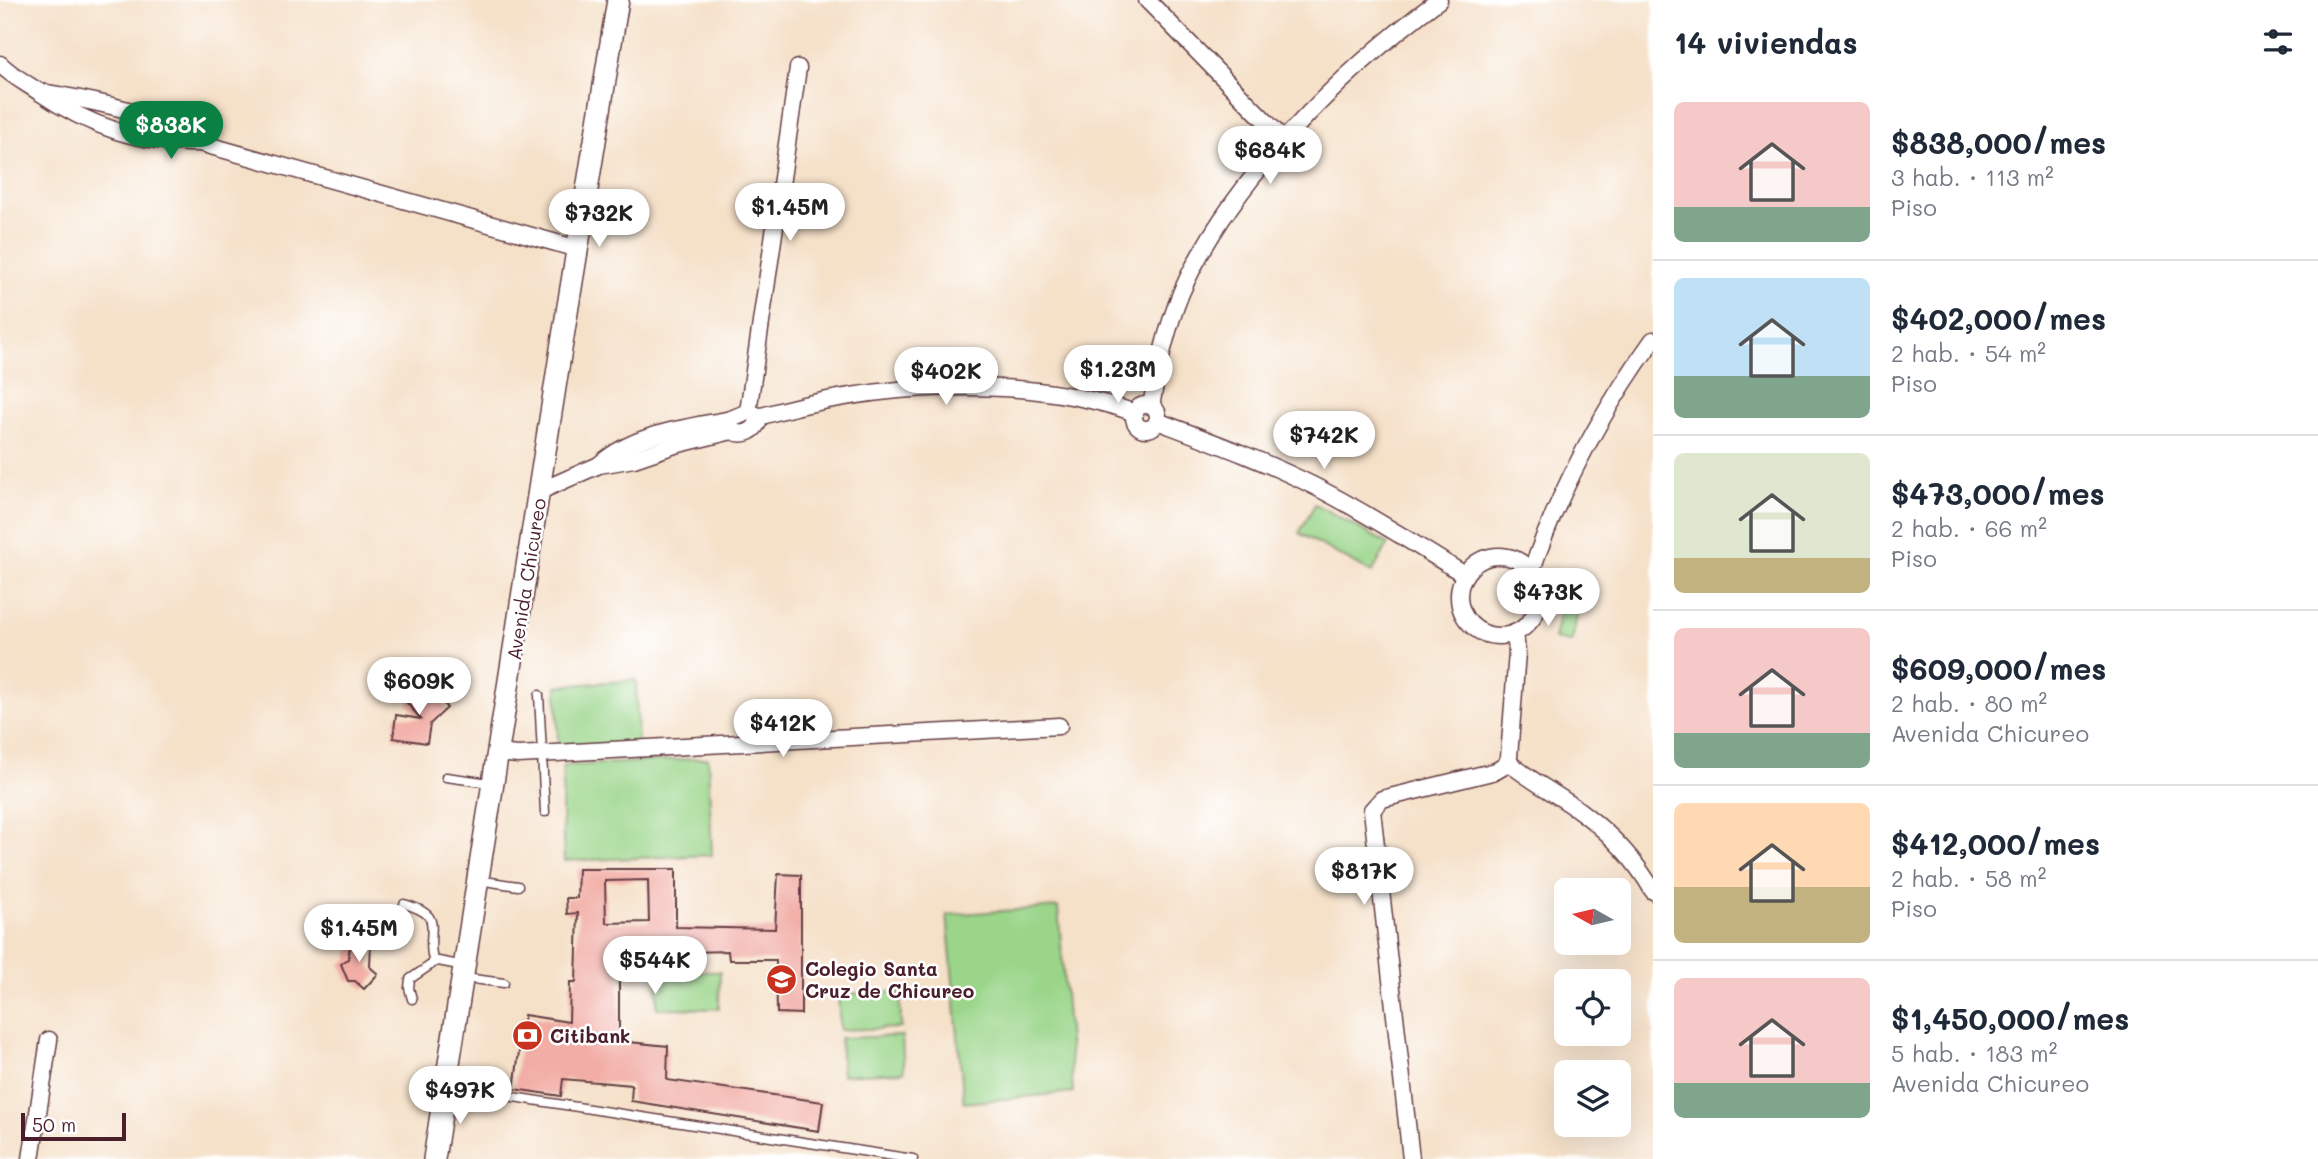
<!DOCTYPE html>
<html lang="es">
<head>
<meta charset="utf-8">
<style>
	body { margin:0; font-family:Mali,sans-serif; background:#f6f6f7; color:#1f2937; height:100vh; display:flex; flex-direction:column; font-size:26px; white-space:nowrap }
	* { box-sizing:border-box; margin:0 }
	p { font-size:23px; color:#747a83 }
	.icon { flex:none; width:38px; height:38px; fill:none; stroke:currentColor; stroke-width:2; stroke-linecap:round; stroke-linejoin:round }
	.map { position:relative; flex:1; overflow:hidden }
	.details { display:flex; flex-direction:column; background:#fff; width:665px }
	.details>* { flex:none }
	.needle { width:46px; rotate:278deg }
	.fabs { position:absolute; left:1554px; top:878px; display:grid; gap:14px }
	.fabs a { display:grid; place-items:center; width:77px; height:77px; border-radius:10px; background:#fff; box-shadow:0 7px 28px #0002; font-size:35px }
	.scale { position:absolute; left:21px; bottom:18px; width:105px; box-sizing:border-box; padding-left:7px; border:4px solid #4a1f2b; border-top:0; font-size:19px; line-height:24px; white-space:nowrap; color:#4a1f2b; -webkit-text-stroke:5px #fff; paint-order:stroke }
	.price { position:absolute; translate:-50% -60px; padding:0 16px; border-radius:24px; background:#fff; color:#222; font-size:23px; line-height:46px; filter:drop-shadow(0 2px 4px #0008) }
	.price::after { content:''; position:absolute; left:50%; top:42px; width:21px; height:16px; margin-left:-10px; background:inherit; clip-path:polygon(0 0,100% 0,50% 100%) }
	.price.on { background:#0b8043; color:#fff }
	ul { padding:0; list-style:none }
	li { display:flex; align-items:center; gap:21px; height:175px; padding:0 21px }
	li+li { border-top:2px solid #e0e1e3 }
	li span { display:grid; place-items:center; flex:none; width:196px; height:140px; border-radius:10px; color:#555 }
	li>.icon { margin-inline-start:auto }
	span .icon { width:84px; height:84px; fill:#fffc; stroke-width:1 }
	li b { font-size:30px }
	h2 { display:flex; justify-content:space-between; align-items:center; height:84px; padding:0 21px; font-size:30px }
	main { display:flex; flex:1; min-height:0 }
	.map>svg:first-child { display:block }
</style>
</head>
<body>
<main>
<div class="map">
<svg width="1653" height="1159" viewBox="0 0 1653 1159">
	<rect width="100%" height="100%" fill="#fff"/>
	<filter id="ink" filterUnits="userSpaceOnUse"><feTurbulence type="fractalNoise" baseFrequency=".0143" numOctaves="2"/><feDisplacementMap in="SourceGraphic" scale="14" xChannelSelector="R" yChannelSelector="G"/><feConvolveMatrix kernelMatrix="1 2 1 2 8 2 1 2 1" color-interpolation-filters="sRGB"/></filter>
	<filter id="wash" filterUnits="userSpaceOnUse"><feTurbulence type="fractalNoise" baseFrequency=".00686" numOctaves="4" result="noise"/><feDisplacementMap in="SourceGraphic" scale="28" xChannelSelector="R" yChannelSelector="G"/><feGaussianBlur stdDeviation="1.57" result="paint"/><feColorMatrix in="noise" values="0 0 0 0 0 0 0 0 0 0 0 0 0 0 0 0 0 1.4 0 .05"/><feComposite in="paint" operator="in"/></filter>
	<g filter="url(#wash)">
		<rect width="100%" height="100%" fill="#f5e0c8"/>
		<g fill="#9ad589" stroke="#727a5a" stroke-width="2">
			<polygon points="1315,504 1388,544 1372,573 1299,533"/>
			<polygon points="1562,601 1579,604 1572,642 1554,639"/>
			<polygon points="636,680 638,746 558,749 557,686"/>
			<polygon points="708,758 712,855 564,861 562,811 563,766"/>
			<polygon points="1058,907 1073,1092 964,1103 947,915"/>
			<polygon points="658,971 720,972 719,1009 657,1008"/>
			<polygon points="900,992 901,1028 840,1030 838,994"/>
			<polygon points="902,1036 904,1072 842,1075 840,1038"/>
		</g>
		<g id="blocks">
			<g fill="#f2ada6" fill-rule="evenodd">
				<polygon points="428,685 447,708 430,724 427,743 393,738 396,715 421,719 407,703"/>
				<path d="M 578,869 L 676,869 L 676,927 L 775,929 L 778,874 L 801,875 L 801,1014 L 777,1013 L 776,960 L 729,960 L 728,951 L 619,954 L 619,1041 L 668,1046 L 667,1080 L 823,1102 L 819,1131 L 631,1101 L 632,1085 L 563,1079 L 561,1096 L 514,1089 L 524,1015 L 569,1022 L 570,982 L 576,982 L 578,913 L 567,914 L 566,898 L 577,898 ZM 648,880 L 649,922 L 606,923 L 605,881 Z"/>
				<polygon points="351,941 371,941 370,967 378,974 364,989 355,981 348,981 341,964 348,959"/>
			</g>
		</g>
	</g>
	<g filter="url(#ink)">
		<use href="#blocks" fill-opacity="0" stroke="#643c43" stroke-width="2"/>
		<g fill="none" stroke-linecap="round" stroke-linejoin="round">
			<defs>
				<g id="lane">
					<polyline points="539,695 545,812"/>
					<polyline points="446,777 490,783"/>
					<polyline points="478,880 518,886"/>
					<path d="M 404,904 C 447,916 425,928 433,960 L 464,966"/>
					<polyline points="465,978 504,983"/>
					<polyline points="412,999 409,988 410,979 435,962"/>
					<polyline points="448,1087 913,1159"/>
				</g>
				<g id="street">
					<polyline points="1147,0 1284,140"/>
					<path d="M 0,64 C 12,76 26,83 39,92 C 90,127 139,143 200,143 L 578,249"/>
					<path d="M 40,92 C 78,98 129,108 164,122 C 176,127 187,135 198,142"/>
					<circle cx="1146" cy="417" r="12"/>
					<path d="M 1151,406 C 1158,368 1166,330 1181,293 C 1229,182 1342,71 1439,0"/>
					<polyline points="748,412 798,68"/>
					<path d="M 748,412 C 754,413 757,414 759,420 C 755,431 744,437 732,431 L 729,423 L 731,419 Z"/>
					<path d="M 758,417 C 872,383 1022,373 1135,413"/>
					<path d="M 1157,421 C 1210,441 1265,461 1316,487 C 1367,513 1416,545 1465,575"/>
					<path d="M 600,464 C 635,433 686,428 731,419"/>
					<polyline points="540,491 599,465 634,459 675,445 732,431"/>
					<circle cx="1499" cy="596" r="40"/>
					<path d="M 1531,572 C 1560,489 1602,411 1653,340"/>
					<polyline points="498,753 518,755 1059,726"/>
					<path d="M 1508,762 C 1532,782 1559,795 1584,814 C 1612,835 1636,861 1653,891"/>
					<polyline points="31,1159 49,1040"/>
					<polyline points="1411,1159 1372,810 1382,799 1496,771 1506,765 1509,757 1517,652 1515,633"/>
				</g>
				<polyline id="secondary" points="434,1159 561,349 618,0"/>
			</defs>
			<use href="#lane" stroke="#643c43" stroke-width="11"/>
			<use href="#street" stroke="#643c43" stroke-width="19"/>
			<use href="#secondary" stroke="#643c43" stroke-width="24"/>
			<use href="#lane" stroke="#fff" stroke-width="8"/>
			<use href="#street" stroke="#fff" stroke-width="16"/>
			<use href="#secondary" stroke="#fff" stroke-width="21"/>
		</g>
	</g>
	<defs>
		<symbol id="school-disc" viewBox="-11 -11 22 22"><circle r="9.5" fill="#c8321e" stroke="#fff"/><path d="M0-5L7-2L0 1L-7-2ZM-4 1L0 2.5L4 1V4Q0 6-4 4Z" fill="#fff"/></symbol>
		<symbol id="bank-disc" viewBox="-11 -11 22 22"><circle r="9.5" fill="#c8321e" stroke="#fff"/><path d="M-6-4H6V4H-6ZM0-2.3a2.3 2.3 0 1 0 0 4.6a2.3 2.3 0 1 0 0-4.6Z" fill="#fff"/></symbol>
	</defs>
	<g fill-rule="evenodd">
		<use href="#school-disc" x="764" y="962" width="35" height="35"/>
		<use href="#bank-disc" x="510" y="1018" width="35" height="35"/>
	</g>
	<g text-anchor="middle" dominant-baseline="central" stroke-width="5" stroke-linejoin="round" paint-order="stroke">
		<g font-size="19" fill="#4a1f2b" stroke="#fff">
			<text transform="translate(526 579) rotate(-81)">Avenida Chicureo</text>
		</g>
		<g font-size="19" font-weight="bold" fill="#4a1f2b" stroke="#fff" text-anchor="start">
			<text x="805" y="968">Colegio Santa<tspan x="805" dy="22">Cruz de Chicureo</tspan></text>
			<text x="550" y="1035">Citibank</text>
		</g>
	</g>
</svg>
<div class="fabs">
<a><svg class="needle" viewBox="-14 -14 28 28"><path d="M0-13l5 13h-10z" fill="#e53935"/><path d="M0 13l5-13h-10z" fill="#747a83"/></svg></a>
<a><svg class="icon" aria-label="locate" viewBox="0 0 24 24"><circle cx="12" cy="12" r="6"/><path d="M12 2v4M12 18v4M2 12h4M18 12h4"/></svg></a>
<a><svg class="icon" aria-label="layers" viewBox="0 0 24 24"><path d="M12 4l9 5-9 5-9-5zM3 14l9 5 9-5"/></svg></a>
</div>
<div class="scale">50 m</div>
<b class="price on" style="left:171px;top:161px">$838K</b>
<b class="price" style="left:1270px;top:186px">$684K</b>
<b class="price" style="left:790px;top:243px">$1.45M</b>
<b class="price" style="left:599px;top:249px">$732K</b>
<b class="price" style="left:1118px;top:405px">$1.23M</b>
<b class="price" style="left:946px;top:407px">$402K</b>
<b class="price" style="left:1324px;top:471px">$742K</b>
<b class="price" style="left:1548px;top:628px">$473K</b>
<b class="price" style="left:419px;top:717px">$609K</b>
<b class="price" style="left:783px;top:759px">$412K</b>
<b class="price" style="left:1364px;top:907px">$817K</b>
<b class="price" style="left:359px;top:964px">$1.45M</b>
<b class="price" style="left:655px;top:996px">$544K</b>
<b class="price" style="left:460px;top:1126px">$497K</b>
</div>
<section class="details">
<h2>14 viviendas<svg class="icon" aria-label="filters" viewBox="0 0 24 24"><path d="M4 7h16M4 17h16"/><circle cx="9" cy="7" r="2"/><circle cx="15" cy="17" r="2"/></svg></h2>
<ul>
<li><span style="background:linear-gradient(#f6c9c9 75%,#7fa58c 0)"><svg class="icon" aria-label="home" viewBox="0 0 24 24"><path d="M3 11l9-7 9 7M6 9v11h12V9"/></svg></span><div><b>$838,000/mes</b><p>3 hab. · 113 m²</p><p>Piso</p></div></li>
<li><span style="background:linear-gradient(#bfe0f5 70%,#7fa58c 0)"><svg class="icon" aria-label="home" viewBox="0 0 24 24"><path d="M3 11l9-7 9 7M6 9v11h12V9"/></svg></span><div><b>$402,000/mes</b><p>2 hab. · 54 m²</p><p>Piso</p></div></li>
<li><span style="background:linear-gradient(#dfe7d0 75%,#c2b280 0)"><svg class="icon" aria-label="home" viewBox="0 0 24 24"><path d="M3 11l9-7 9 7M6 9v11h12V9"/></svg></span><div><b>$473,000/mes</b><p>2 hab. · 66 m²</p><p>Piso</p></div></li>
<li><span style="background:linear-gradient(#f6c9c9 75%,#7fa58c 0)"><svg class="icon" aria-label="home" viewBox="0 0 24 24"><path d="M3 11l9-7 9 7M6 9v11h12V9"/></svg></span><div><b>$609,000/mes</b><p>2 hab. · 80 m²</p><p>Avenida Chicureo</p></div></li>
<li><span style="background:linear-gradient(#ffd9b3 60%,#c2b280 0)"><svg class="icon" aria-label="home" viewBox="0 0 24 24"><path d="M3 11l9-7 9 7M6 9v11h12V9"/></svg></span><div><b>$412,000/mes</b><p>2 hab. · 58 m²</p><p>Piso</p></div></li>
<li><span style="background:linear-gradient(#f6c9c9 75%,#7fa58c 0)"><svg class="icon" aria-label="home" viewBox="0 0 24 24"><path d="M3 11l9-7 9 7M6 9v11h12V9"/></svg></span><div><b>$1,450,000/mes</b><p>5 hab. · 183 m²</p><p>Avenida Chicureo</p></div></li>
</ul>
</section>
</main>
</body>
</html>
